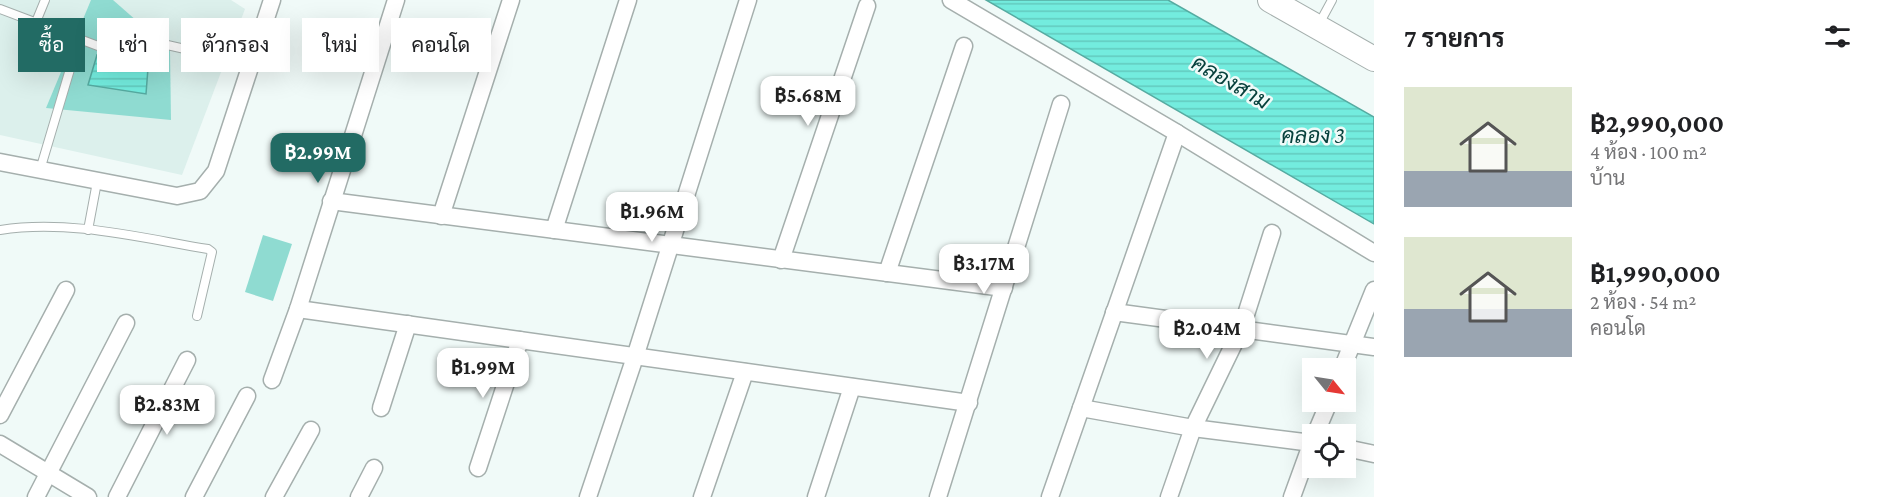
<!DOCTYPE html>
<html lang="th">
<head>
<meta charset="utf-8">
<style>
	body { margin:0; font-family:"Crimson Pro",Sarabun,serif; background:#f2f2f2; color:#202124; height:100vh; display:flex; flex-direction:column; font-size:22px; white-space:nowrap }
	* { box-sizing:border-box; margin:0 }
	p { font-size:20px; color:#757577 }
	.icon { flex:none; width:33px; height:33px; fill:none; stroke:currentColor; stroke-width:2; stroke-linecap:round; stroke-linejoin:round }
	.map { position:relative; flex:1; overflow:hidden }
	.sheet { display:flex; flex-direction:column; background:#fff; width:510px }
	.sheet>* { flex:none }
	.guide { position:absolute; left:18px; top:18px; width:570px; height:54px; display:flex; gap:12px }
	.needle { width:39px; rotate:120deg }
	.tools { position:absolute; left:1302px; top:358px; display:grid; gap:12px }
	.tools a { display:grid; place-items:center; width:54px; height:54px; border-radius:0px; background:#fff; box-shadow:0 6px 24px #0002; font-size:30px }
	.price { position:absolute; translate:-50% -51px; padding:0 14px; border-radius:12px; background:#fff; color:#222; font-size:20px; line-height:39px; filter:drop-shadow(0 2px 3px #0008) }
	.price::after { content:''; position:absolute; left:50%; top:36px; width:18px; height:14px; margin-left:-9px; background:inherit; clip-path:polygon(0 0,100% 0,50% 100%) }
	.price.active { background:#226b64; color:#fff }
	ul { padding:0; list-style:none }
	li { display:flex; align-items:center; gap:18px; height:150px; padding:0 30px }
	li span { display:grid; place-items:center; flex:none; width:168px; height:120px; border-radius:0px; color:#555 }
	li>.icon { margin-inline-start:auto }
	span .icon { width:72px; height:72px; fill:#fffc; stroke-width:1 }
	li b { font-size:26px }
	h2 { display:flex; justify-content:space-between; align-items:center; height:72px; padding:0 30px; font-size:26px }
	.tag { padding:0 21px; border-radius:0px; background:#fff; box-shadow:0 6px 24px #0002; font-size:21px; line-height:54px }
	.tag.active { background:#226b64; color:#fff }
	main { display:flex; flex:1; min-height:0 }
	.map>svg:first-child { display:block }
</style>
</head>
<body>
<main>
<div class="map">
<svg width="1374" height="497" viewBox="0 0 1374 497">
	<defs>
		<pattern id="water-rules" width="6" height="5" patternUnits="userSpaceOnUse" patternTransform="scale(1.5)"><rect width="6" height="5" fill="#73ecde"/><path d="M0 2.5h6" fill="none" stroke="#62cabe"/></pattern>
	</defs>
	<rect width="100%" height="100%" fill="#f0faf8"/>
	<polygon fill="#dcf0ec" points="0,0 231,0 245,9 182,175 0,135"/>
	<g fill="#8fdbd1">
		<polygon points="91,0 113,0 170,50 171,120 46,108"/>
		<polygon points="263,235 292,244 273,301 245,292"/>
	</g>
	<g fill="url(#water-rules)" stroke="#56aba1" stroke-width="1.5">
		<polygon points="986,0 1168,0 1374,117 1374,224"/>
		<polygon points="97,55 148,68 146,94 88,85"/>
	</g>
	<g fill="none" stroke-linecap="round" stroke-linejoin="round">
		<defs>
			<g id="service">
				<polyline points="0,9 98,46 132,37 251,64"/>
				<polyline points="36,22 45,0"/>
				<polyline points="1319,24 1332,0"/>
				<polyline points="40,170 79,39"/>
				<path d="M 0,230 C 68,219 141,238 208,249 L 212,252 L 197,316"/>
				<polyline points="88,230 97,182"/>
			</g>
			<g id="minor">
				<polyline points="951,0 1177,133 1050,497"/>
				<polyline points="1177,133 1374,253"/>
				<polyline points="0,162 177,196 200,191 216,171 272,0"/>
				<polyline points="331,201 1004,288"/>
				<polyline points="441,216 511,0"/>
				<polyline points="554,230 628,0"/>
				<polyline points="781,260 867,6"/>
				<polyline points="887,273 964,46"/>
				<polyline points="298,309 969,403"/>
				<polyline points="1114,312 1374,347"/>
				<polyline points="1342,369 1374,290"/>
				<polyline points="272,380 298,309 396,0"/>
				<polyline points="381,408 408,324"/>
				<polyline points="1081,408 1193,428 1312,443"/>
				<polyline points="0,415 66,290"/>
				<polyline points="1315,435 1329,402"/>
				<polyline points="0,444 88,497"/>
				<polyline points="1346,448 1374,454"/>
				<polyline points="478,468 520,340"/>
				<polyline points="36,497 126,323"/>
				<polyline points="117,497 187,360"/>
				<polyline points="194,497 247,396"/>
				<polyline points="274,497 311,430"/>
				<polyline points="359,497 374,468"/>
				<polyline points="588,497 635,357 748,0"/>
				<polyline points="702,497 745,372"/>
				<polyline points="816,497 852,387"/>
				<polyline points="938,497 1061,104"/>
				<polyline points="1169,497 1193,428 1242,327 1272,233"/>
				<polyline points="1292,497 1312,442"/>
			</g>
			<polyline id="secondary" points="1270,0 1374,59"/>
		</defs>
		<use href="#service" stroke="#a5afad" stroke-width="10"/>
		<use href="#minor" stroke="#a5afad" stroke-width="19"/>
		<use href="#secondary" stroke="#a5afad" stroke-width="26"/>
		<use href="#service" stroke="#fff" stroke-width="8"/>
		<use href="#minor" stroke="#fff" stroke-width="16"/>
		<use href="#secondary" stroke="#fff" stroke-width="24"/>
	</g>
	<g text-anchor="middle" dominant-baseline="central" stroke-width="5" stroke-linejoin="round" paint-order="stroke">
		<g font-size="22" font-style="italic" fill="#07413c" stroke="#f0faf8">
			<text transform="translate(1231 82) rotate(30)">คลองสาม</text>
			<text x="1313" y="135">คลอง 3</text>
		</g>
	</g>
</svg>
<div class="tools">
<a><svg class="needle" viewBox="-14 -14 28 28"><path d="M0-13l5 13h-10z" fill="#e53935"/><path d="M0 13l5-13h-10z" fill="#757577"/></svg></a>
<a><svg class="icon" aria-label="locate" viewBox="0 0 24 24"><circle cx="12" cy="12" r="6"/><path d="M12 2v4M12 18v4M2 12h4M18 12h4"/></svg></a>
</div>
<b class="price" style="left:808px;top:127px">฿5.68M</b>
<b class="price active" style="left:318px;top:184px">฿2.99M</b>
<b class="price" style="left:652px;top:243px">฿1.96M</b>
<b class="price" style="left:984px;top:295px">฿3.17M</b>
<b class="price" style="left:1207px;top:360px">฿2.04M</b>
<b class="price" style="left:483px;top:399px">฿1.99M</b>
<b class="price" style="left:167px;top:436px">฿2.83M</b>
<div class="guide">
<a class="tag active">ซื้อ</a>
<a class="tag">เช่า</a>
<a class="tag">ตัวกรอง</a>
<a class="tag">ใหม่</a>
<a class="tag">คอนโด</a>
</div>
</div>
<section class="sheet">
<h2>7 รายการ<svg class="icon" aria-label="filters" viewBox="0 0 24 24"><path d="M4 7h16M4 17h16"/><circle cx="9" cy="7" r="2"/><circle cx="15" cy="17" r="2"/></svg></h2>
<ul>
<li><span style="background:linear-gradient(#dfe7d0 70%,#9aa5b1 0)"><svg class="icon" aria-label="home" viewBox="0 0 24 24"><path d="M3 11l9-7 9 7M6 9v11h12V9"/></svg></span><div><b>฿2,990,000</b><p>4 ห้อง · 100 m²</p><p>บ้าน</p></div></li>
<li><span style="background:linear-gradient(#dfe7d0 60%,#9aa5b1 0)"><svg class="icon" aria-label="home" viewBox="0 0 24 24"><path d="M3 11l9-7 9 7M6 9v11h12V9"/></svg></span><div><b>฿1,990,000</b><p>2 ห้อง · 54 m²</p><p>คอนโด</p></div></li>
</ul>
</section>
</main>
</body>
</html>
